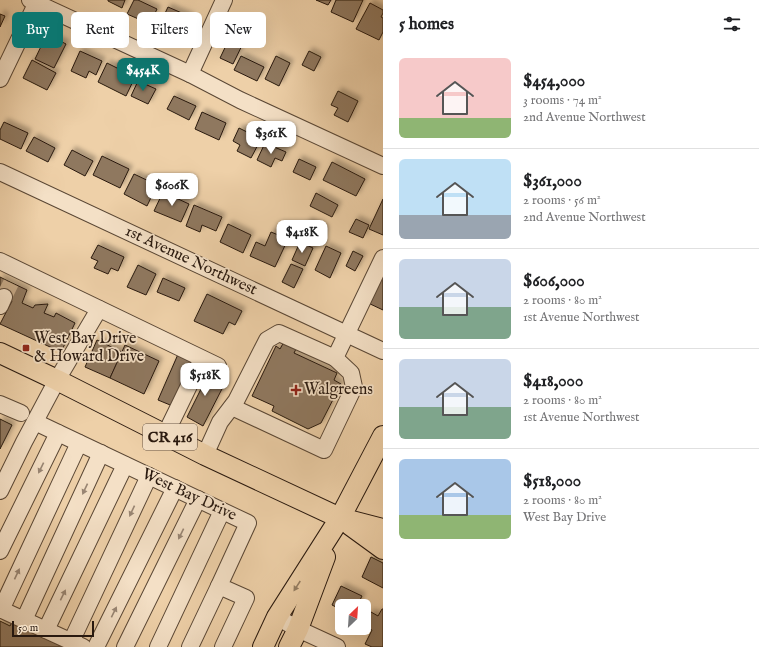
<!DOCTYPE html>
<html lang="en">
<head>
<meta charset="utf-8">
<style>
	body { margin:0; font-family:"IM FELL English",serif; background:#f2f2f2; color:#202124; height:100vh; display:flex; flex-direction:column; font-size:15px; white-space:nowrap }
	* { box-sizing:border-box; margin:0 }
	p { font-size:13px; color:#757577 }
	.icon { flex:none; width:22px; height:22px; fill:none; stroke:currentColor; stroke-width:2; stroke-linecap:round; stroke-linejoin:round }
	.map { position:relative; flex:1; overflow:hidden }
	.drawer { display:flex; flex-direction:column; background:#fff; width:376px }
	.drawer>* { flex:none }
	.hud { position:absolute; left:12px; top:12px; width:311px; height:36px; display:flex; gap:8px }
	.needle { width:26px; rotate:25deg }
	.tools { position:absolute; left:335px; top:599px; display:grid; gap:8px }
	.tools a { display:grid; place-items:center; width:36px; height:36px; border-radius:6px; background:#fff; box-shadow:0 4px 16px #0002; font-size:20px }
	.scale { position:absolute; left:12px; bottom:10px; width:82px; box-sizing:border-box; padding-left:4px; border:2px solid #29190f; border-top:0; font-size:11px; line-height:14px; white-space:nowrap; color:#29190f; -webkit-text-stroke:3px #f4e0c6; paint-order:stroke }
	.price { position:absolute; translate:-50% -34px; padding:0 9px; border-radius:8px; background:#fff; color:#222; font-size:13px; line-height:26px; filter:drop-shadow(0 1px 2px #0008) }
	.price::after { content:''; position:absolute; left:50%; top:24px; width:12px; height:9px; margin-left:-6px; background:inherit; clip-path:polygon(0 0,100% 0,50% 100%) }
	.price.selected { background:#0f766e; color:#fff }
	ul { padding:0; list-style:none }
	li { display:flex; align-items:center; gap:12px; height:100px; padding:0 16px }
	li+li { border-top:1px solid #e0e0e0 }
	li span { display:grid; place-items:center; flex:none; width:112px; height:80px; border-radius:6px; color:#555 }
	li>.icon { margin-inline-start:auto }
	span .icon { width:48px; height:48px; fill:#fffc; stroke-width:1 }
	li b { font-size:17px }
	h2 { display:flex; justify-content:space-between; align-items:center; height:48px; padding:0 16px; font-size:17px }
	.tag { padding:0 14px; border-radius:6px; background:#fff; box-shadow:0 4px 16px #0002; font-size:14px; line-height:36px }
	.tag.selected { background:#0f766e; color:#fff }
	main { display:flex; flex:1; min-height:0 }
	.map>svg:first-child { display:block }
</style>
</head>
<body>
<main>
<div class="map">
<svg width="383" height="647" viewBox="0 0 383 647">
	<defs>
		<filter id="shadow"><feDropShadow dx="3.5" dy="-3.5" stdDeviation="2" flood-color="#0004"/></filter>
	</defs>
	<rect width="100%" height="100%" fill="#eed0a8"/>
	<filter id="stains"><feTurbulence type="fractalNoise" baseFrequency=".005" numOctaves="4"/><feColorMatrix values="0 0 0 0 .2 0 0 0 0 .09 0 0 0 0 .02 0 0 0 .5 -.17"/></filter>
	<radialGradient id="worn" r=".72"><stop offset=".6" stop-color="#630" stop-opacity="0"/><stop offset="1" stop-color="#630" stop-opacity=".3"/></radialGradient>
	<g fill="#8f785f" stroke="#29190f" filter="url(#shadow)">
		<polygon points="108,0 125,0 122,8 108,1"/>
		<polygon points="134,0 138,0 157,9 150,24 127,14"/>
		<polygon points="316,0 331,0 328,5"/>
		<polygon points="336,0 363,0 353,22 331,12"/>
		<polygon points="370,3 383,10 383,13 381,17 383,18 383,32 379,40 356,29"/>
		<polygon points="168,7 191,17 181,39 158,28"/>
		<polygon points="0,14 5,16 0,27"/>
		<polygon points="236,25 249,31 233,64 220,58"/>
		<polygon points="47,34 66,44 54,68 35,59"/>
		<polygon points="80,51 102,61 96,75 89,71 86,78 71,71"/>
		<polygon points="309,51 321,57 314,71 302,65"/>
		<polygon points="241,56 264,67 257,81 234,70"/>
		<polygon points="276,56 290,63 279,86 265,79"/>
		<polygon points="32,60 56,73 47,90 23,78"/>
		<polygon points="107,63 135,77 126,96 98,82"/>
		<polygon points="138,81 156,89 148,104 131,96"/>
		<polygon points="338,91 358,101 348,122 334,115 338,108 331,105"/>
		<polygon points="174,96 196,106 189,120 167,109"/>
		<polygon points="202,112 226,123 219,140 195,129"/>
		<polygon points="4,122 28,133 21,149 0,139 0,130"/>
		<polygon points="239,128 261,139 251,158 237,151 240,145 233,141"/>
		<polygon points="34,137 55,148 48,162 26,151"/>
		<polygon points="265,143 286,152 282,161 275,158 271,167 257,160"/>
		<polygon points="72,150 93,161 85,176 64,165"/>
		<polygon points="102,156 129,169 120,188 93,175"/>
		<polygon points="299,159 316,167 310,180 293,172"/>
		<polygon points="332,162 365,179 356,196 323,180"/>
		<polygon points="134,174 157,185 147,206 124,194"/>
		<polygon points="163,192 189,204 181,222 154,211"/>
		<polygon points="316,193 338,205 332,217 310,206"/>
		<polygon points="383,199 383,235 369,229"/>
		<polygon points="194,205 222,217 216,231 202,225 200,232 186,226"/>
		<polygon points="356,219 369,225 363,238 349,232"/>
		<polygon points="308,221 325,229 319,242 301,234"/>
		<polygon points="228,224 251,235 243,253 220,242"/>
		<polygon points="271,232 288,239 275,267 250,256 256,242 265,246"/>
		<polygon points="300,242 313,248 305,266 292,260"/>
		<polygon points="98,245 124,257 118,271 111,268 108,274 94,268 98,261 91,258"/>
		<polygon points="326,246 341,253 330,278 315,270"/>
		<polygon points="353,251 363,256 355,271 346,266"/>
		<polygon points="291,264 303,269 294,288 282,282"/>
		<polygon points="138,265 156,274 146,295 127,287"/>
		<polygon points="383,267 383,310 366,302"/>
		<polygon points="0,277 8,281 1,296 0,295"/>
		<polygon points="163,278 185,288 179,301 157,292"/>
		<polygon points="8,281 27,290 22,303 33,308 35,305 48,304 44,313 54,317 56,313 75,323 61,352 0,324 12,301 1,296"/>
		<polygon points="207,294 242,311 235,325 229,322 223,334 194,321"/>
		<polygon points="97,340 122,352 110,378 85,367"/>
		<polygon points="285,340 297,347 294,353 337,373 334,380 341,384 321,423 308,429 272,411 274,406 252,396 276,346 280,349"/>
		<polygon points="125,345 159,361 144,394 110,378"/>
		<polygon points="179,352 196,359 175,407 158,400"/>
		<polygon points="200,370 225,383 203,426 187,417 201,389 193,384"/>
		<polygon points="0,419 12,425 0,449"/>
		<polygon points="371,557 383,563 383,588 362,577"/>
		<polygon points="341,586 362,596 357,606 342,606 342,610 332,605"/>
		<polygon points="382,609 383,609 383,647 372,647 365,644 372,630 364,626 371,612 378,616"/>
		<polygon points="0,621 10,626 12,622 63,647 0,647"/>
	</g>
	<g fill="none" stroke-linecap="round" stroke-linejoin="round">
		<polyline stroke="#c7ab89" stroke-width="16" stroke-dasharray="16 8" stroke-linecap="butt" points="4,297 11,283"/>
		<defs>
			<g id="minor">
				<polyline points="30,0 190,74 240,100 383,166"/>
				<polyline points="190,74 224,0"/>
				<polyline points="0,79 38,0"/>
				<polyline points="0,172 383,351"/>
				<polyline points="0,261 218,366"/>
				<polyline points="0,306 4,297"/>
				<polyline points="0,404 21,413"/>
				<polyline points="232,407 324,450 354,387 351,373 335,358"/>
				<polyline points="35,422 248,523 219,586 246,598 223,647"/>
				<polyline points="165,435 202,359"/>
				<polyline points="205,455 220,422 236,401 267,340 279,333 335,358 383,258"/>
				<polyline points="0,491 24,442 57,380 99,309"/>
				<polyline points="0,551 58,433"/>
				<polyline points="0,609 83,647"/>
				<polyline points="1,610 79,443"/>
				<polyline points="277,617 298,629 337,647"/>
				<polyline points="24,620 101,453"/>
				<polyline points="46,630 125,465"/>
				<polyline points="71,642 149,476"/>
				<polyline points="96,647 175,488"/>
				<polyline points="125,647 198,499"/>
				<polyline points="158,647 222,511"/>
				<polyline points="190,647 219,586"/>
			</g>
			<g id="major">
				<polyline points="0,353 57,380 205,455 340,518 383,529"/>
				<polyline points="350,525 383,549"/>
				<polyline points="263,647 277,617 340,518 383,436"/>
				<polyline points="289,647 298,629 325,557"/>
			</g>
		</defs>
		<use href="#minor" stroke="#5a4735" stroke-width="18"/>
		<use href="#major" stroke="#29190f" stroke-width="22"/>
		<use href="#minor" stroke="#f4e0c6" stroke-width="16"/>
		<use href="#major" stroke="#eed0a8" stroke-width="20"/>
	</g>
	<defs><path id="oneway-solid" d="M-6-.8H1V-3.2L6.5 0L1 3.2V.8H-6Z"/></defs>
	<g fill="#998674">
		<use href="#oneway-solid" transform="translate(41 468) rotate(116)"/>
		<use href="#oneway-solid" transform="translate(85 489) rotate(115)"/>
		<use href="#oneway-solid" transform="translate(132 511) rotate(115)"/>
		<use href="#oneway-solid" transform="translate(181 534) rotate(116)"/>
		<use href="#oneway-solid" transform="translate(17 574) rotate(-65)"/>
		<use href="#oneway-solid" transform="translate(63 595) rotate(-64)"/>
		<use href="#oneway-solid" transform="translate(114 612) rotate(-64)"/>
	</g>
	<use fill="#957e63" href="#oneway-solid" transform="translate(297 586) rotate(123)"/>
	<g fill="#8f2418" stroke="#f4e0c6" stroke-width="1.5">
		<rect x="22" y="344" width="8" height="8" rx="2"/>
		<path d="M294 384h4v4h4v4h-4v4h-4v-4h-4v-4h4z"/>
	</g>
	<g text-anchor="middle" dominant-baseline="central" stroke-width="3.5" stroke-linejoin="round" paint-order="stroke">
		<rect fill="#f4e0c6" stroke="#665546" stroke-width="1" x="143" y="424" width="54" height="26" rx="3"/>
		<g font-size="15" font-weight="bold" fill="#29190f">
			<text x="170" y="437">CR 416</text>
		</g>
		<g font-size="16" fill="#29190f" stroke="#f4e0c6">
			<text transform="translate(191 261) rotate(25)">1st Avenue Northwest</text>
			<text transform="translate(189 495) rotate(25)">West Bay Drive</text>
		</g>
		<g font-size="16" fill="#29190f" stroke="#f4e0c6" text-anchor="start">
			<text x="34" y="339">West Bay Drive<tspan x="34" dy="18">&amp; Howard Drive</tspan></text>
			<text x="304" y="390">Walgreens</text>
		</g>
	</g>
	<rect width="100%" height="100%" filter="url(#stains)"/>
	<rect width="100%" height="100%" fill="url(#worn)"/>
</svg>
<div class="tools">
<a><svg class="needle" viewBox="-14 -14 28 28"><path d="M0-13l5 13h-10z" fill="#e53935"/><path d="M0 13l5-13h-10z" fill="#757577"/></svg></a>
</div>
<div class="scale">50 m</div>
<b class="price selected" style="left:143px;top:92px">$454K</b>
<b class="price" style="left:271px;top:155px">$361K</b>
<b class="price" style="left:172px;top:207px">$606K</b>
<b class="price" style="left:302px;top:254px">$418K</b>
<b class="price" style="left:205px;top:397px">$518K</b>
<div class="hud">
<a class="tag selected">Buy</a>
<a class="tag">Rent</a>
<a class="tag">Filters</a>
<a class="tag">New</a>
</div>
</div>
<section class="drawer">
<h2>5 homes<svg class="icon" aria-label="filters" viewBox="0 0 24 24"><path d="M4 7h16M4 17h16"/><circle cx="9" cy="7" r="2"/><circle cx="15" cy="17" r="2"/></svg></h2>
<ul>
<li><span style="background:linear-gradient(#f6c9c9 75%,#8fb573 0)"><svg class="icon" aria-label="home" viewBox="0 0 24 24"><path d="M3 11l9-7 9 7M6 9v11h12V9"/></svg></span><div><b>$454,000</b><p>3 rooms · 74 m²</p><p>2nd Avenue Northwest</p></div></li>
<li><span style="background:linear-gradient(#bfe0f5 70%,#9aa5b1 0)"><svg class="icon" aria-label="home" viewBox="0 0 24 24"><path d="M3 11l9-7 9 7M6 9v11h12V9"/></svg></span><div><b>$361,000</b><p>2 rooms · 56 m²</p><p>2nd Avenue Northwest</p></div></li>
<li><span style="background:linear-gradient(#c9d6e8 60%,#7fa58c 0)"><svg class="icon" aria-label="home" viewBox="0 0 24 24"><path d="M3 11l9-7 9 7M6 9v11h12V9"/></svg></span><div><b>$606,000</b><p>2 rooms · 80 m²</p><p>1st Avenue Northwest</p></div></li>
<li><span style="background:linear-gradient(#c9d6e8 60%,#7fa58c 0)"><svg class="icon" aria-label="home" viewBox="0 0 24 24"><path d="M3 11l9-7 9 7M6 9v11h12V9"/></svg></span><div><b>$418,000</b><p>2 rooms · 80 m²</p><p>1st Avenue Northwest</p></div></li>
<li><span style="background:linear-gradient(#a9c7e8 70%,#8fb573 0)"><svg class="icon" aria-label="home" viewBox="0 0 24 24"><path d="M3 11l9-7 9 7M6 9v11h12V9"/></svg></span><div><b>$518,000</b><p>2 rooms · 80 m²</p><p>West Bay Drive</p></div></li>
</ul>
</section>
</main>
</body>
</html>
